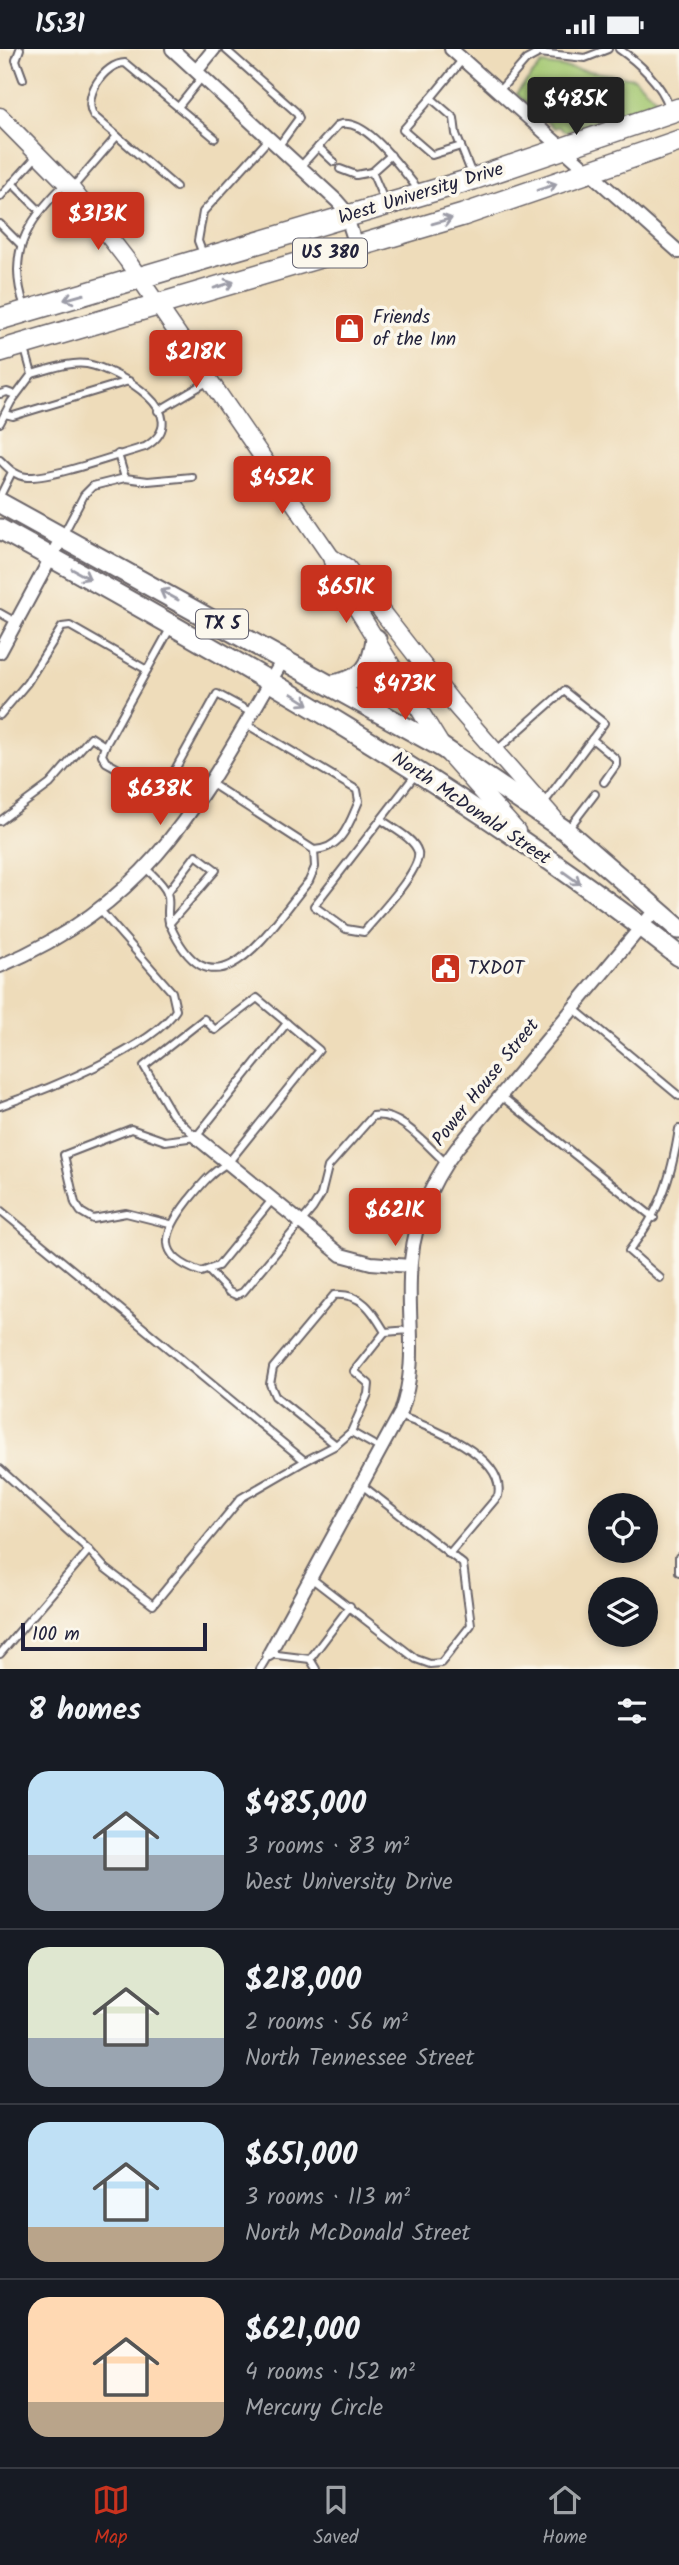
<!DOCTYPE html>
<html lang="en">
<head>
<meta charset="utf-8">
<style>
	body { margin:0; font-family:Kalam,sans-serif; background:#20242c; color:#f1f3f6; height:100vh; display:flex; flex-direction:column; font-size:26px; white-space:nowrap }
	* { box-sizing:border-box; margin:0 }
	p { font-size:23px; color:#9ea1a6 }
	.icon { flex:none; width:38px; height:38px; fill:none; stroke:currentColor; stroke-width:2; stroke-linecap:round; stroke-linejoin:round }
	.map { position:relative; height:1620px; overflow:hidden }
	.side { display:flex; flex-direction:column; background:#171b24; flex:1 }
	.side>* { flex:none }
	.controls { position:absolute; left:588px; top:1444px; display:grid; gap:14px }
	.controls a { display:grid; place-items:center; width:70px; height:70px; border-radius:50%; background:#171b24; box-shadow:0 4px 10px #0003; font-size:35px }
	.scale { position:absolute; left:21px; bottom:18px; width:186px; box-sizing:border-box; padding-left:7px; border:4px solid #22223b; border-top:0; font-size:19px; line-height:24px; white-space:nowrap; color:#22223b; -webkit-text-stroke:5px #fbf7ec; paint-order:stroke }
	.price { position:absolute; translate:-50% -60px; padding:0 16px; border-radius:7px; background:#c8321e; color:#fff; font-size:23px; line-height:46px; filter:drop-shadow(0 2px 4px #0008) }
	.price::after { content:''; position:absolute; left:50%; top:42px; width:21px; height:16px; margin-left:-10px; background:inherit; clip-path:polygon(0 0,100% 0,50% 100%) }
	.price.current { background:#222; color:#fff }
	ul { padding:0; list-style:none }
	li { display:flex; align-items:center; gap:21px; height:175px; padding:0 28px }
	li+li { border-top:2px solid #363941 }
	li span { display:grid; place-items:center; flex:none; width:196px; height:140px; border-radius:21px; color:#555 }
	li>.icon { margin-inline-start:auto }
	span .icon { width:84px; height:84px; fill:#fffc; stroke-width:1 }
	li b { font-size:30px }
	h2 { display:flex; justify-content:space-between; align-items:center; height:84px; padding:0 28px; font-size:30px }
	.status { display:flex; justify-content:space-between; align-items:center; height:49px; padding:0 35px; background:#171b24; direction:ltr }
	.status svg { height:19px; fill:currentColor }
	.menu { display:flex; justify-content:space-around; align-items:center; height:98px; border-top:2px solid #363941; background:#171b24; font-size:19px; color:#9ea1a6 }
	.menu a { display:grid; justify-items:center; gap:4px }
	.menu .current { color:#c8321e }
	.map>svg:first-child { display:block }
</style>
</head>
<body>
<div class="status"><b>15:31</b><svg viewBox="0 0 49 12"><path d="M0 12V9h3v3zM5 12V6h3v6zM10 12V3h3v9zM15 12V0h3v12zM26 1h20v11H26zM47 4h2v5h-2z"/></svg></div>
<div class="map">
<svg width="679" height="1620" viewBox="0 0 679 1620">
	<rect width="100%" height="100%" fill="#fbf7ec"/>
	<filter id="ink" filterUnits="userSpaceOnUse"><feTurbulence type="fractalNoise" baseFrequency=".0143" numOctaves="2"/><feDisplacementMap in="SourceGraphic" scale="14" xChannelSelector="R" yChannelSelector="G"/><feConvolveMatrix kernelMatrix="1 2 1 2 8 2 1 2 1" color-interpolation-filters="sRGB"/></filter>
	<filter id="wash" filterUnits="userSpaceOnUse"><feTurbulence type="fractalNoise" baseFrequency=".00686" numOctaves="4" result="noise"/><feDisplacementMap in="SourceGraphic" scale="28" xChannelSelector="R" yChannelSelector="G"/><feGaussianBlur stdDeviation="1.57" result="paint"/><feColorMatrix in="noise" values="0 0 0 0 0 0 0 0 0 0 0 0 0 0 0 0 0 1.4 0 .05"/><feComposite in="paint" operator="in"/></filter>
	<g filter="url(#wash)">
		<rect width="100%" height="100%" fill="#eedcba"/>
		<polygon fill="#a3c770" stroke="#627456" stroke-width="2" points="542,15 634,29 657,50 656,54 566,83 557,77 554,79 516,45"/>
	</g>
	<g filter="url(#ink)">
		<g fill="none" stroke-linecap="round" stroke-linejoin="round">
			<defs>
				<g id="lane">
					<polyline points="20,0 16,11 23,30"/>
					<polyline points="225,0 296,63 299,69 278,98"/>
					<path d="M 619,0 C 638,13 662,35 669,58"/>
					<polyline points="463,10 431,49 454,69 456,85 473,128"/>
					<polyline points="499,42 526,11 539,4 585,9 608,0"/>
					<polyline points="431,49 403,81 432,106 461,97"/>
					<polyline points="179,57 203,27"/>
					<polyline points="318,98 334,113"/>
					<path d="M 300,118 L 338,76 C 366,66 402,122 419,141"/>
					<polyline points="340,120 356,126 372,123 384,151"/>
					<polyline points="372,123 391,106"/>
					<polyline points="12,134 40,162"/>
					<polyline points="73,138 117,87"/>
					<path d="M 176,138 L 94,67 C 81,48 105,14 125,14 L 215,89"/>
					<polyline points="0,148 37,107"/>
					<polyline points="0,175 21,196"/>
					<polyline points="203,205 198,192 203,163 269,90"/>
					<path d="M 25,258 C 6,205 27,172 65,135"/>
					<polyline points="25,300 32,325"/>
					<polyline points="0,345 7,343 15,346"/>
					<polyline points="158,362 209,332"/>
					<polyline points="5,365 13,367 129,332"/>
					<path d="M 0,374 L 11,353 L 32,325 C 48,321 71,312 87,315 C 118,321 198,366 145,398 C 120,405 50,430 27,428 C 15,427 8,419 0,411"/>
					<polyline points="118,405 125,429"/>
					<polyline points="0,447 12,423"/>
					<polyline points="63,486 84,446 93,437 125,429 148,432 192,428"/>
					<polyline points="0,564 16,573"/>
					<polyline points="0,666 27,634 62,578 70,577 147,621"/>
					<path d="M 246,675 L 357,741 L 359,752 C 349,775 342,800 314,801"/>
					<polyline points="592,690 616,710 616,716 604,733"/>
					<polyline points="105,697 102,706 106,713 193,761"/>
					<polyline points="497,701 564,642 604,674 544,754"/>
					<polyline points="162,744 217,645 252,664"/>
					<path d="M 382,771 C 392,779 414,789 418,803 C 422,821 376,868 364,883 L 346,880 L 314,857 L 416,725"/>
					<polyline points="0,772 50,735 91,688 105,697 171,578"/>
					<polyline points="569,779 595,745"/>
					<path d="M 146,819 C 152,826 163,834 167,844 C 171,854 165,865 170,876 C 215,977 270,878 309,832 L 315,818 L 314,801 L 212,735"/>
					<polyline points="167,844 196,806 216,821 169,875"/>
					<polyline points="573,959 679,1047"/>
					<polyline points="500,1046 654,1169"/>
					<path d="M 0,1057 C 43,1042 153,999 176,961 L 172,943 L 99,860"/>
					<polyline points="196,1088 172,1065 144,1017 204,970 215,981 257,949 287,974"/>
					<polyline points="0,1161 305,1412 336,1396"/>
					<path d="M 170,1175 L 126,1164 L 93,1170 L 81,1163 L 75,1154 L 64,1106 L 131,1080 L 165,1092 L 196,1088 L 287,974 L 319,1001 L 228,1114 C 210,1124 201,1136 188,1152 C 163,1184 155,1207 201,1223 L 218,1217 L 272,1151"/>
					<path d="M 208,1221 L 229,1243 L 236,1246 L 243,1243 L 313,1159 L 321,1146 L 328,1118 L 373,1067 C 400,1062 427,1097 446,1114"/>
					<path d="M 660,1229 L 629,1202 C 661,1161 671,1131 679,1080"/>
					<path d="M 399,1367 C 428,1377 507,1407 498,1447 L 449,1505"/>
					<path d="M 351,1383 L 336,1396 L 275,1347 L 270,1335 L 273,1319 L 334,1246 C 362,1244 372,1261 385,1283"/>
					<polyline points="381,1400 351,1383 368,1345 369,1335 354,1322 385,1283 410,1281"/>
					<polyline points="0,1420 89,1501 0,1605"/>
					<polyline points="89,1501 105,1519 153,1556 241,1449 305,1412"/>
					<polyline points="679,1508 679,1523"/>
					<polyline points="311,1529 416,1610 430,1615 441,1614 471,1576 463,1515 363,1437"/>
					<polyline points="310,1610 316,1620"/>
					<polyline points="260,1620 269,1605 310,1610 350,1557"/>
				</g>
				<g id="street">
					<polyline points="172,0 337,152 344,160 356,196"/>
					<polyline points="451,0 679,203"/>
					<polyline points="197,21 214,0"/>
					<polyline points="0,603 62,488"/>
					<path d="M 0,917 C 157,850 203,746 284,609"/>
					<polyline points="196,1088 341,1206 371,1214 410,1217"/>
					<path d="M 269,1605 L 401,1363 C 418,1312 408,1280 410,1229 C 411,1181 428,1137 457,1099 L 656,860"/>
				</g>
				<g id="secondary">
					<polyline points="0,67 72,140 127,211 331,508 336,526 443,699 517,782"/>
					<polyline points="331,508 347,518 452,653 554,769"/>
				</g>
				<g id="primary">
					<polyline points="0,454 443,699 566,782 679,880"/>
					<path d="M 0,480 C 234,609 468,741 679,907"/>
					<path d="M 333,636 C 364,630 372,620 376,590"/>
				</g>
				<g id="highway">
					<polyline points="0,270 473,130 679,60"/>
					<polyline points="0,302 463,166 679,92"/>
				</g>
			</defs>
			<use href="#lane" stroke="#696367" stroke-width="10"/>
			<use href="#street" stroke="#696367" stroke-width="16"/>
			<use href="#secondary" stroke="#696367" stroke-width="19"/>
			<use href="#primary" stroke="#696367" stroke-width="23"/>
			<use href="#highway" stroke="#696367" stroke-width="24"/>
			<use href="#lane" stroke="#fff" stroke-width="6"/>
			<use href="#street" stroke="#fff" stroke-width="12"/>
			<use href="#secondary" stroke="#fff" stroke-width="16"/>
			<use href="#primary" stroke="#fff" stroke-width="19"/>
			<use href="#highway" stroke="#fff" stroke-width="21"/>
		</g>
		<defs><path id="oneway-shaft" d="M-6 0H5M1.5-3L5.5 0L1.5 3" fill="none" stroke-width="1.6" stroke-linecap="round" stroke-linejoin="round" transform="scale(1.75)"/></defs>
		<g stroke="#9c9ca7">
			<use href="#oneway-shaft" transform="translate(547 138) rotate(-18)"/>
			<use href="#oneway-shaft" transform="translate(442 172) rotate(-16)"/>
			<use href="#oneway-shaft" transform="translate(224 236) rotate(-17)"/>
			<use href="#oneway-shaft" transform="translate(74 248) rotate(164)"/>
			<use href="#oneway-shaft" transform="translate(81 525) rotate(29)"/>
			<use href="#oneway-shaft" transform="translate(169 546) rotate(-151)"/>
			<use href="#oneway-shaft" transform="translate(300 650) rotate(32)"/>
			<use href="#oneway-shaft" transform="translate(572 829) rotate(36)"/>
		</g>
	</g>
	<defs>
		<symbol id="shop-square" viewBox="-11 -11 22 22"><rect x="-9" y="-9" width="18" height="18" rx="4" fill="#c8321e" stroke="#fbf7ec"/><path d="M-5-2.5h2.3a2.7 3.5 0 0 1 5.4 0H5L5.5 6h-11ZM-1.5-2.5h3a1.5 2.3 0 0 0-3 0Z" fill="#fff"/></symbol>
		<symbol id="civic-square" viewBox="-11 -11 22 22"><rect x="-9" y="-9" width="18" height="18" rx="4" fill="#c8321e" stroke="#fbf7ec"/><path d="M-.6-6.5H3V-4.5H.6V-3L4-1V1h2V6H-6V1h2V-1L-.6-3ZM-1.2 2.5V6h2.4V2.5Z" fill="#fff"/></symbol>
	</defs>
	<g fill-rule="evenodd">
		<use href="#shop-square" x="332" y="262" width="35" height="35"/>
		<use href="#civic-square" x="428" y="902" width="35" height="35"/>
	</g>
	<g text-anchor="middle" dominant-baseline="central" stroke-width="7" stroke-linejoin="round" paint-order="stroke">
		<g fill="#fbf7ec" stroke="#636270" stroke-width="2">
			<rect x="293" y="189.5" width="74" height="29" rx="5"/>
			<rect x="196" y="560.5" width="52" height="29" rx="5"/>
		</g>
		<g font-size="18" font-weight="bold" fill="#22223b">
			<text x="330" y="204">US 380</text>
			<text x="222" y="575">TX 5</text>
		</g>
		<g font-size="19" fill="#22223b" stroke="#fbf7ec">
			<text transform="translate(421 145) rotate(-17)">West University Drive</text>
			<text transform="translate(471 760) rotate(34)">North McDonald Street</text>
			<text transform="translate(486 1034) rotate(-51)">Power House Street</text>
		</g>
		<g font-size="19" fill="#22223b" stroke="#fbf7ec" text-anchor="start">
			<text x="373" y="269">Friends<tspan x="373" dy="22">of the Inn</tspan></text>
			<text x="468" y="920">TXDOT</text>
		</g>
	</g>
</svg>
<div class="controls">
<a><svg class="icon" aria-label="locate" viewBox="0 0 24 24"><circle cx="12" cy="12" r="6"/><path d="M12 2v4M12 18v4M2 12h4M18 12h4"/></svg></a>
<a><svg class="icon" aria-label="layers" viewBox="0 0 24 24"><path d="M12 4l9 5-9 5-9-5zM3 14l9 5 9-5"/></svg></a>
</div>
<div class="scale">100 m</div>
<b class="price current" style="left:576px;top:88px">$485K</b>
<b class="price" style="left:98px;top:203px">$313K</b>
<b class="price" style="left:196px;top:341px">$218K</b>
<b class="price" style="left:282px;top:467px">$452K</b>
<b class="price" style="left:346px;top:576px">$651K</b>
<b class="price" style="left:405px;top:673px">$473K</b>
<b class="price" style="left:160px;top:778px">$638K</b>
<b class="price" style="left:395px;top:1199px">$621K</b>
</div>
<section class="side">
<h2>8 homes<svg class="icon" aria-label="filters" viewBox="0 0 24 24"><path d="M4 7h16M4 17h16"/><circle cx="9" cy="7" r="2"/><circle cx="15" cy="17" r="2"/></svg></h2>
<ul>
<li><span style="background:linear-gradient(#bfe0f5 60%,#9aa5b1 0)"><svg class="icon" aria-label="home" viewBox="0 0 24 24"><path d="M3 11l9-7 9 7M6 9v11h12V9"/></svg></span><div><b>$485,000</b><p>3 rooms · 83 m²</p><p>West University Drive</p></div></li>
<li><span style="background:linear-gradient(#dfe7d0 65%,#9aa5b1 0)"><svg class="icon" aria-label="home" viewBox="0 0 24 24"><path d="M3 11l9-7 9 7M6 9v11h12V9"/></svg></span><div><b>$218,000</b><p>2 rooms · 56 m²</p><p>North Tennessee Street</p></div></li>
<li><span style="background:linear-gradient(#bfe0f5 75%,#b9a48a 0)"><svg class="icon" aria-label="home" viewBox="0 0 24 24"><path d="M3 11l9-7 9 7M6 9v11h12V9"/></svg></span><div><b>$651,000</b><p>3 rooms · 113 m²</p><p>North McDonald Street</p></div></li>
<li><span style="background:linear-gradient(#ffd9b3 75%,#b9a48a 0)"><svg class="icon" aria-label="home" viewBox="0 0 24 24"><path d="M3 11l9-7 9 7M6 9v11h12V9"/></svg></span><div><b>$621,000</b><p>4 rooms · 152 m²</p><p>Mercury Circle</p></div></li>
</ul>
</section>
<nav class="menu">
<a class="current"><svg class="icon" aria-label="map" viewBox="0 0 24 24"><path d="M3 6l6-2 6 2 6-2v14l-6 2-6-2-6 2zM9 4v14M15 6v14"/></svg>Map</a>
<a><svg class="icon" aria-label="saved" viewBox="0 0 24 24"><path d="M7 4h10v16l-5-4-5 4z"/></svg>Saved</a>
<a><svg class="icon" aria-label="home" viewBox="0 0 24 24"><path d="M3 11l9-7 9 7M6 9v11h12V9"/></svg>Home</a>
</nav>
</body>
</html>
